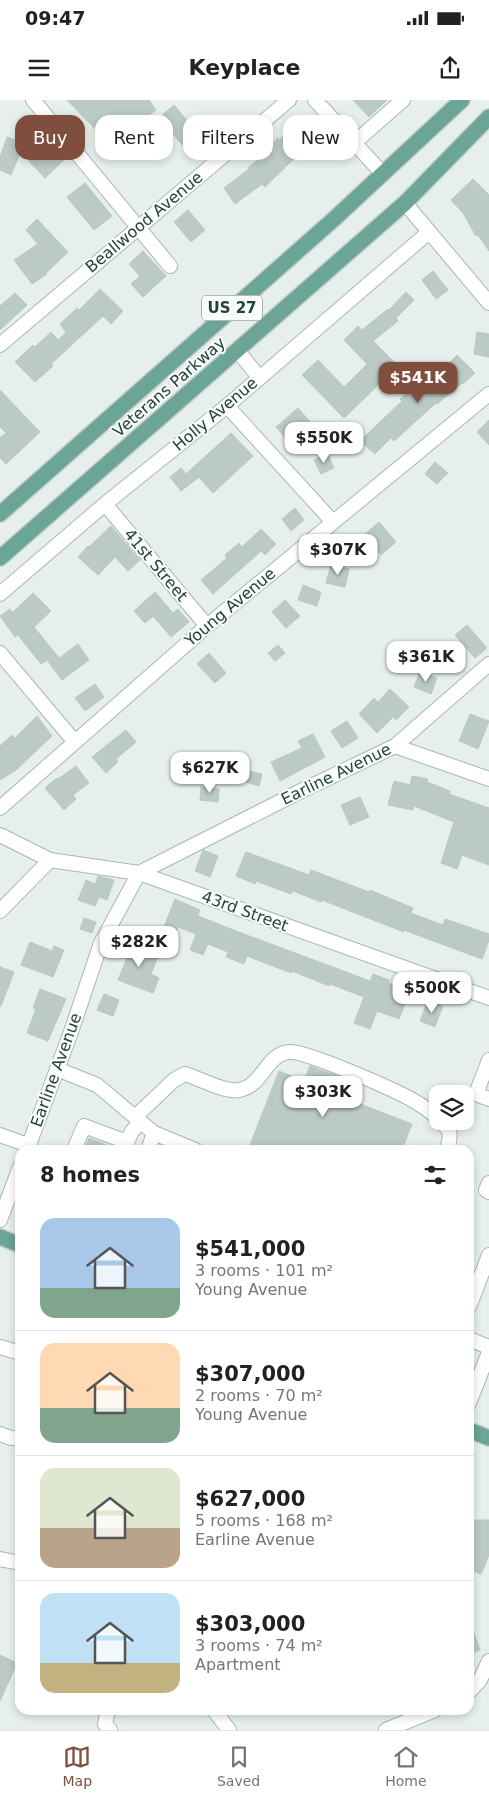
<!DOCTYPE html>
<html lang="en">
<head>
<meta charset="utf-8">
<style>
	body { margin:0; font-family:"DejaVu Sans",sans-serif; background:#f2f2f2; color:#222; height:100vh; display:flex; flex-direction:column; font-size:19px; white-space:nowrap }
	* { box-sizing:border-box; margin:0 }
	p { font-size:16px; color:#767676 }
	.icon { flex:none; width:28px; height:28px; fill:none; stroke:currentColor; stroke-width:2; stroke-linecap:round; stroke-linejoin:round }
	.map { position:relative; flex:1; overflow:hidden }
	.sheet { position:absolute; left:15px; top:1045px; width:459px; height:570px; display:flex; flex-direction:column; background:#fff; border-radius:15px; box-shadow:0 2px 8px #0003 }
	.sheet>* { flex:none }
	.top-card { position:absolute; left:15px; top:15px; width:460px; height:45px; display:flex; gap:10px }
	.tools { position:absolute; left:429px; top:985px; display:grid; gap:10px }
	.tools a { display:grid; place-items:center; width:45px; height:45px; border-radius:10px; background:#fff; box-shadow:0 2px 8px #0003; font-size:25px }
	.price { position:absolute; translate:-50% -42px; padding:0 11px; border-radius:10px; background:#fff; color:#222; font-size:16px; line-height:32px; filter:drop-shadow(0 1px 2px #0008) }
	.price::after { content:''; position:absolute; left:50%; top:30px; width:15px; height:11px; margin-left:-8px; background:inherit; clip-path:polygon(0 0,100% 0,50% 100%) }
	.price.current { background:#804e3d; color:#fff }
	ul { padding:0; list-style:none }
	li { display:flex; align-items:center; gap:15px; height:125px; padding:0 25px }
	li+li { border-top:1px solid #e0e0e0 }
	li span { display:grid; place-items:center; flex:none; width:140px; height:100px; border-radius:15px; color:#555 }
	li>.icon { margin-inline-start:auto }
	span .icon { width:60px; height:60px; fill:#fffc; stroke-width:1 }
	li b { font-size:21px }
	h2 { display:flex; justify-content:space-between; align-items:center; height:60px; padding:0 25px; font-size:21px }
	.chip { padding:0 18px; border-radius:15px; background:#fff; box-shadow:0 2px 8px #0003; font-size:18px; line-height:45px }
	.chip.current { background:#804e3d; color:#fff }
	.status { display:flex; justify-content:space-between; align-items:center; height:35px; padding:0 25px; background:#fff; direction:ltr }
	.status svg { height:14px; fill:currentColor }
	header { display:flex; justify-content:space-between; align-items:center; height:65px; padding:0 25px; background:#fff; font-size:22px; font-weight:800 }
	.dock { display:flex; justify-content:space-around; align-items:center; height:70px; border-top:1px solid #e0e0e0; background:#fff; font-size:14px; color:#767676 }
	.dock a { display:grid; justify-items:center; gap:2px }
	.dock .current { color:#804e3d }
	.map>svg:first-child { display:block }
</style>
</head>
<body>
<div class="status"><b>09:47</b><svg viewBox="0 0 49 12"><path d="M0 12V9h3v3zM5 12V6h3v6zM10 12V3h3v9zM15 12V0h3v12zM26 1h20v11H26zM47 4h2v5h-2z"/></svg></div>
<header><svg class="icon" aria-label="menu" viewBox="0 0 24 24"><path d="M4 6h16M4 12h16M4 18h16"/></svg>Keyplace<svg class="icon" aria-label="share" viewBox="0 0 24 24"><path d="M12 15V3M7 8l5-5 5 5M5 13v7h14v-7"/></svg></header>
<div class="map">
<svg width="489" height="1630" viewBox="0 0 489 1630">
	<rect width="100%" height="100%" fill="#e6efeb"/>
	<g fill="#bbcac4" stroke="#b8c9c2">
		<polygon points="67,0 149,0 156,10 127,31 132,38 113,54 100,40 103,37"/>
		<polygon points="353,0 387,0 369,17"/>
		<polygon points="174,5 199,35 193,39 195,42 186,49 159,18"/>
		<polygon points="303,15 326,38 313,51 307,46 265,87 262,84 235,104 224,88 249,69 248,68 267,52 265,50 278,38 279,40"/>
		<polygon points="7,37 24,43 11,75 0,70 0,57"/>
		<polygon points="51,39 67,57 45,78 28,60"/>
		<polygon points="473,79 489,95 489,151 478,135 476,136 463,113 451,100"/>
		<polygon points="85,83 112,116 94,130 67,97"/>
		<polygon points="188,110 205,130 191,142 174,122"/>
		<polygon points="37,119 68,152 46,173 47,174 32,184 14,160 38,144 26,130"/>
		<polygon points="143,151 166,176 143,197 131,184 140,176 129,164"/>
		<polygon points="433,171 448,190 436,199 422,180"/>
		<polygon points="100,189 123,211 111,224 103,216 51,264 53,266 35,282 15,262 33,245 35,247 51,232 58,240 66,233 60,224 77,208 79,210"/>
		<polygon points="406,192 414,200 396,218 398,221 373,241 398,266 344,318 302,275 318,260 344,287 367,264 344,240 358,226 362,230 388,209 389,210"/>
		<polygon points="15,193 27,205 0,230 0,206"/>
		<polygon points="477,232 489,234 489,257 474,254"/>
		<polygon points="457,255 475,273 463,284 462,283 437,304 436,303 394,341 391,338 375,354 360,341 402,301 400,299 412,289 415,292 437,273 438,275"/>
		<polygon points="0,290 40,332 6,364 0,358 0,338 6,333 0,327"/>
		<polygon points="298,308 311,323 289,342 276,327"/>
		<polygon points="489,320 489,345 477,332"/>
		<polygon points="231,333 253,356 213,393 199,377 181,391 170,377 181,368 186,374"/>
		<polygon points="328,354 334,368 321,374 314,360"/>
		<polygon points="435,362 448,373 437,384 425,374"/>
		<polygon points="295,408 304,420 291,431 282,419"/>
		<polygon points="379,422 396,442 381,455 364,435"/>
		<polygon points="111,426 140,460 128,471 115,457 98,475 78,457 88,446 89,447"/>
		<polygon points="261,429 276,444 265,455 261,451 213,494 201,480 227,458 225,455 239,443 242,447"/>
		<polygon points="331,464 349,469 345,487 326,483"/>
		<polygon points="303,485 321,492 317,506 298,500"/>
		<polygon points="155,492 173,513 178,509 189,522 171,537 153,516 145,523 134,511"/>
		<polygon points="33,493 51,511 34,527 59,558 78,544 89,560 62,580 47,560 41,564 18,535 15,537 0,516 10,509 12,513"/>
		<polygon points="285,500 300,516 286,528 272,512"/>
		<polygon points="467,525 487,548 475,558 455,535"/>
		<polygon points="278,545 285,553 275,561 268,553"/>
		<polygon points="209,553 226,573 215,583 197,564"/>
		<polygon points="420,572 437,578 431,594 414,587"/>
		<polygon points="95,584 104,597 85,611 75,598"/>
		<polygon points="390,589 409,607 396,620 393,617 377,633 359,614 374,598 378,602"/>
		<polygon points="470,614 489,621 478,649 459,641"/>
		<polygon points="37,616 52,636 16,670 0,680 0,646 12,635 15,638"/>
		<polygon points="347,621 358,638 342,648 331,631"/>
		<polygon points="126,630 136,642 116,659 118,662 106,673 92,657"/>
		<polygon points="313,634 325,657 280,681 271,662 302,648 298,641"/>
		<polygon points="76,666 89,683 73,695 76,699 64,710 45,688 57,678 58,679"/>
		<polygon points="250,671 262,674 259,686 246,682"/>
		<polygon points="412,676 428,679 427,682 450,691 449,694 489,708 489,765 462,755 457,769 441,763 454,722 414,706 413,710 388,705 394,681 410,685"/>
		<polygon points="201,687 219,689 218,702 200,700"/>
		<polygon points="360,697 369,717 350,725 341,705"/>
		<polygon points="203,750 218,756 210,777 195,771"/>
		<polygon points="246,752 309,775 311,770 369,792 370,790 413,808 411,813 443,825 445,819 489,834 489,840 482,859 428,839 404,830 404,832 322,800 321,802 293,791 291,794 256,781 255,784 236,776"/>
		<polygon points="98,776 114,780 107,800 99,797 95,806 78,800 86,780 95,784"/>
		<polygon points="175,799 200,810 198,816 236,831 370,881 373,874 389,880 388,883 410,891 399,919 377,911 370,929 354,923 364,897 330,884 329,886 292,871 291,873 247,856 244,864 226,857 228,852 208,844 203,855 190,850 196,834 178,827 176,832 164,827"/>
		<polygon points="84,818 96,822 92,833 80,829"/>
		<polygon points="30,842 52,851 54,846 64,850 53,877 21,865"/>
		<polygon points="126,842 159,854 151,874 159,878 153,893 118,880 127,858 121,856"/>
		<polygon points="0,867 14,872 1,906 0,906"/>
		<polygon points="40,889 66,899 48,941 27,933 36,909 33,908"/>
		<polygon points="104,894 119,900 113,916 97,910"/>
		<polygon points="428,900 443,906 435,927 420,921"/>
		<polygon points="310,966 349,980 342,997 412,1024 402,1050 248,1050 279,971 304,981"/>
		<polygon points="89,1038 117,1049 117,1050 85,1050"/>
		<polygon points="469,1420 489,1420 489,1455 481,1474 469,1469"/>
		<polygon points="469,1522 470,1522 480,1550 469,1554"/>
		<polygon points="0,1555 17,1563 0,1601"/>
	</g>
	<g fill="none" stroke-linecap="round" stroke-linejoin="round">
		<defs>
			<g id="minor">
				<polyline points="33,0 170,166"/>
				<polyline points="315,0 382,73"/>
				<polyline points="354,43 403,0"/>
				<polyline points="405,103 489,203"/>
				<polyline points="0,245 289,0"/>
				<polyline points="237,250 259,277"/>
				<polyline points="227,306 333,422"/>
				<polyline points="105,404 207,526"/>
				<polyline points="0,494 105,404 227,306 429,132"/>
				<polyline points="0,553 74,641"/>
				<polyline points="395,646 489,679"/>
				<polyline points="0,708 207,526 489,294"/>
				<polyline points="0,735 50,760 139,773 489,898"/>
				<polyline points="0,811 50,760"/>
				<polyline points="489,960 476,994 489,999"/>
				<polyline points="57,969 97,985 154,1033 195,1050"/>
				<path d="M 135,1017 L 174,980 L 185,974 C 199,978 225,993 239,990 C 263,986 266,954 289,952 C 305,950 403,993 419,1004 C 426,1008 432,1013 438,1018"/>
				<path d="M 441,1021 C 452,1033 451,1034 447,1050"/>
				<polyline points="0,1035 28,1045"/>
				<polyline points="27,1050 71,932 101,843 139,773 301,691 395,646 489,564"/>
				<polyline points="74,1050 84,1026 127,1042 132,1031 141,1022"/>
				<polyline points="148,1050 154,1033"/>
				<polyline points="489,1083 486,1090 489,1092"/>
				<polyline points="0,1120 20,1067"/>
				<polyline points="469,1207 489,1155"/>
				<polyline points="469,1239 489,1247"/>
				<polyline points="0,1247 20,1253"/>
				<polyline points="469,1303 489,1252"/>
				<polyline points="0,1334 11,1338 20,1338"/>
				<polyline points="0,1459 20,1463"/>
				<polyline points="469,1592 480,1580 489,1561"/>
				<polyline points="108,1610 105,1624 110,1630"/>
				<polyline points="214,1610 229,1630"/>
				<polyline points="386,1630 435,1610"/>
			</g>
			<g id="major">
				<polyline points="0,414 334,119 462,0"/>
				<polyline points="0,458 405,103 489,17"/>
				<polyline points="0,1137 20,1145"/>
				<polyline points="469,1330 489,1338"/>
			</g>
		</defs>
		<use href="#minor" stroke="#a8b8b2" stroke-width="16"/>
		<use href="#major" stroke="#c2cac8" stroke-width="18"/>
		<use href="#minor" stroke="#fff" stroke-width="14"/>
		<use href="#major" stroke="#6aa596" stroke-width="15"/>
	</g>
	<g text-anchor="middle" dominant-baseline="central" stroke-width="4" stroke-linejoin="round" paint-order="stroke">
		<rect fill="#f7fbf9" stroke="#637a73" stroke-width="1" x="202" y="195.5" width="60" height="25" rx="4"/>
		<g font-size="15" font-weight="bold" fill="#24423a">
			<text x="232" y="208">US 27</text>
		</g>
		<g font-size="16" fill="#24423a" stroke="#f7fbf9">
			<text transform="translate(144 122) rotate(-40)">Beallwood Avenue</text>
			<text transform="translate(169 287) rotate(-41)">Veterans Parkway</text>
			<text transform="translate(215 314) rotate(-40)">Holly Avenue</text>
			<text transform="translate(156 465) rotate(50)">41st Street</text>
			<text transform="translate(230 507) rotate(-40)">Young Avenue</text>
			<text transform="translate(336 674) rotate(-26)">Earline Avenue</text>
			<text transform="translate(245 811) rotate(20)">43rd Street</text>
			<text transform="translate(56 970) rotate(-70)">Earline Avenue</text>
		</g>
	</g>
</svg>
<div class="tools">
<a><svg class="icon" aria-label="layers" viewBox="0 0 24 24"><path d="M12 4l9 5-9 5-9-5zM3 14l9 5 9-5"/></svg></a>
</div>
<b class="price current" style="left:418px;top:304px">$541K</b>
<b class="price" style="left:324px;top:364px">$550K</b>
<b class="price" style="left:338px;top:476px">$307K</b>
<b class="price" style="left:426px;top:583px">$361K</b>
<b class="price" style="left:210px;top:694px">$627K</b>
<b class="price" style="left:139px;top:868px">$282K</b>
<b class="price" style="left:432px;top:914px">$500K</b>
<b class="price" style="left:323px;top:1018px">$303K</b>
<div class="top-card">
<a class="chip current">Buy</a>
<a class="chip">Rent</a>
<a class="chip">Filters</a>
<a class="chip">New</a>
</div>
<section class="sheet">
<h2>8 homes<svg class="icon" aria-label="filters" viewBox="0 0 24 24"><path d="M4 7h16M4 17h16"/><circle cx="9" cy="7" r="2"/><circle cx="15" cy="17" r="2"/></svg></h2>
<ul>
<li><span style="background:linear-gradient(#a9c7e8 70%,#7fa58c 0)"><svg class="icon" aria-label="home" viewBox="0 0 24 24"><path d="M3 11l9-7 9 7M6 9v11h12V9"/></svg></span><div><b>$541,000</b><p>3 rooms · 101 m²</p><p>Young Avenue</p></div></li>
<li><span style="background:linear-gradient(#ffd9b3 65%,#7fa58c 0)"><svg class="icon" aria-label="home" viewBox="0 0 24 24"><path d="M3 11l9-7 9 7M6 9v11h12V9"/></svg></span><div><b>$307,000</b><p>2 rooms · 70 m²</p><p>Young Avenue</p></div></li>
<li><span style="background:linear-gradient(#dfe7d0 60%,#b9a48a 0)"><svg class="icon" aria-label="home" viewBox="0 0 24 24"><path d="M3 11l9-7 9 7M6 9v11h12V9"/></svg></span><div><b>$627,000</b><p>5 rooms · 168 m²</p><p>Earline Avenue</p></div></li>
<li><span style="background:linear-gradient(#bfe0f5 70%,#c2b280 0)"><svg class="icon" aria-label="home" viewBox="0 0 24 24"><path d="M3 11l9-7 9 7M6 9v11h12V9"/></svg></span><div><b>$303,000</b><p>3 rooms · 74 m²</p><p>Apartment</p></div></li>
</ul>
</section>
</div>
<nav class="dock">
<a class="current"><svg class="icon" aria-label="map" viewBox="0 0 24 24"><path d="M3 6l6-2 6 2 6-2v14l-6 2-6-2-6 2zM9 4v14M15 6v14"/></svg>Map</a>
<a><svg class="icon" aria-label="saved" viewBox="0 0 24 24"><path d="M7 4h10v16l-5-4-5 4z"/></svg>Saved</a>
<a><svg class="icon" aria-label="home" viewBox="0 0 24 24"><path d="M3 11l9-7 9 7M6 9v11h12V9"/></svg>Home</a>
</nav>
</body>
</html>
